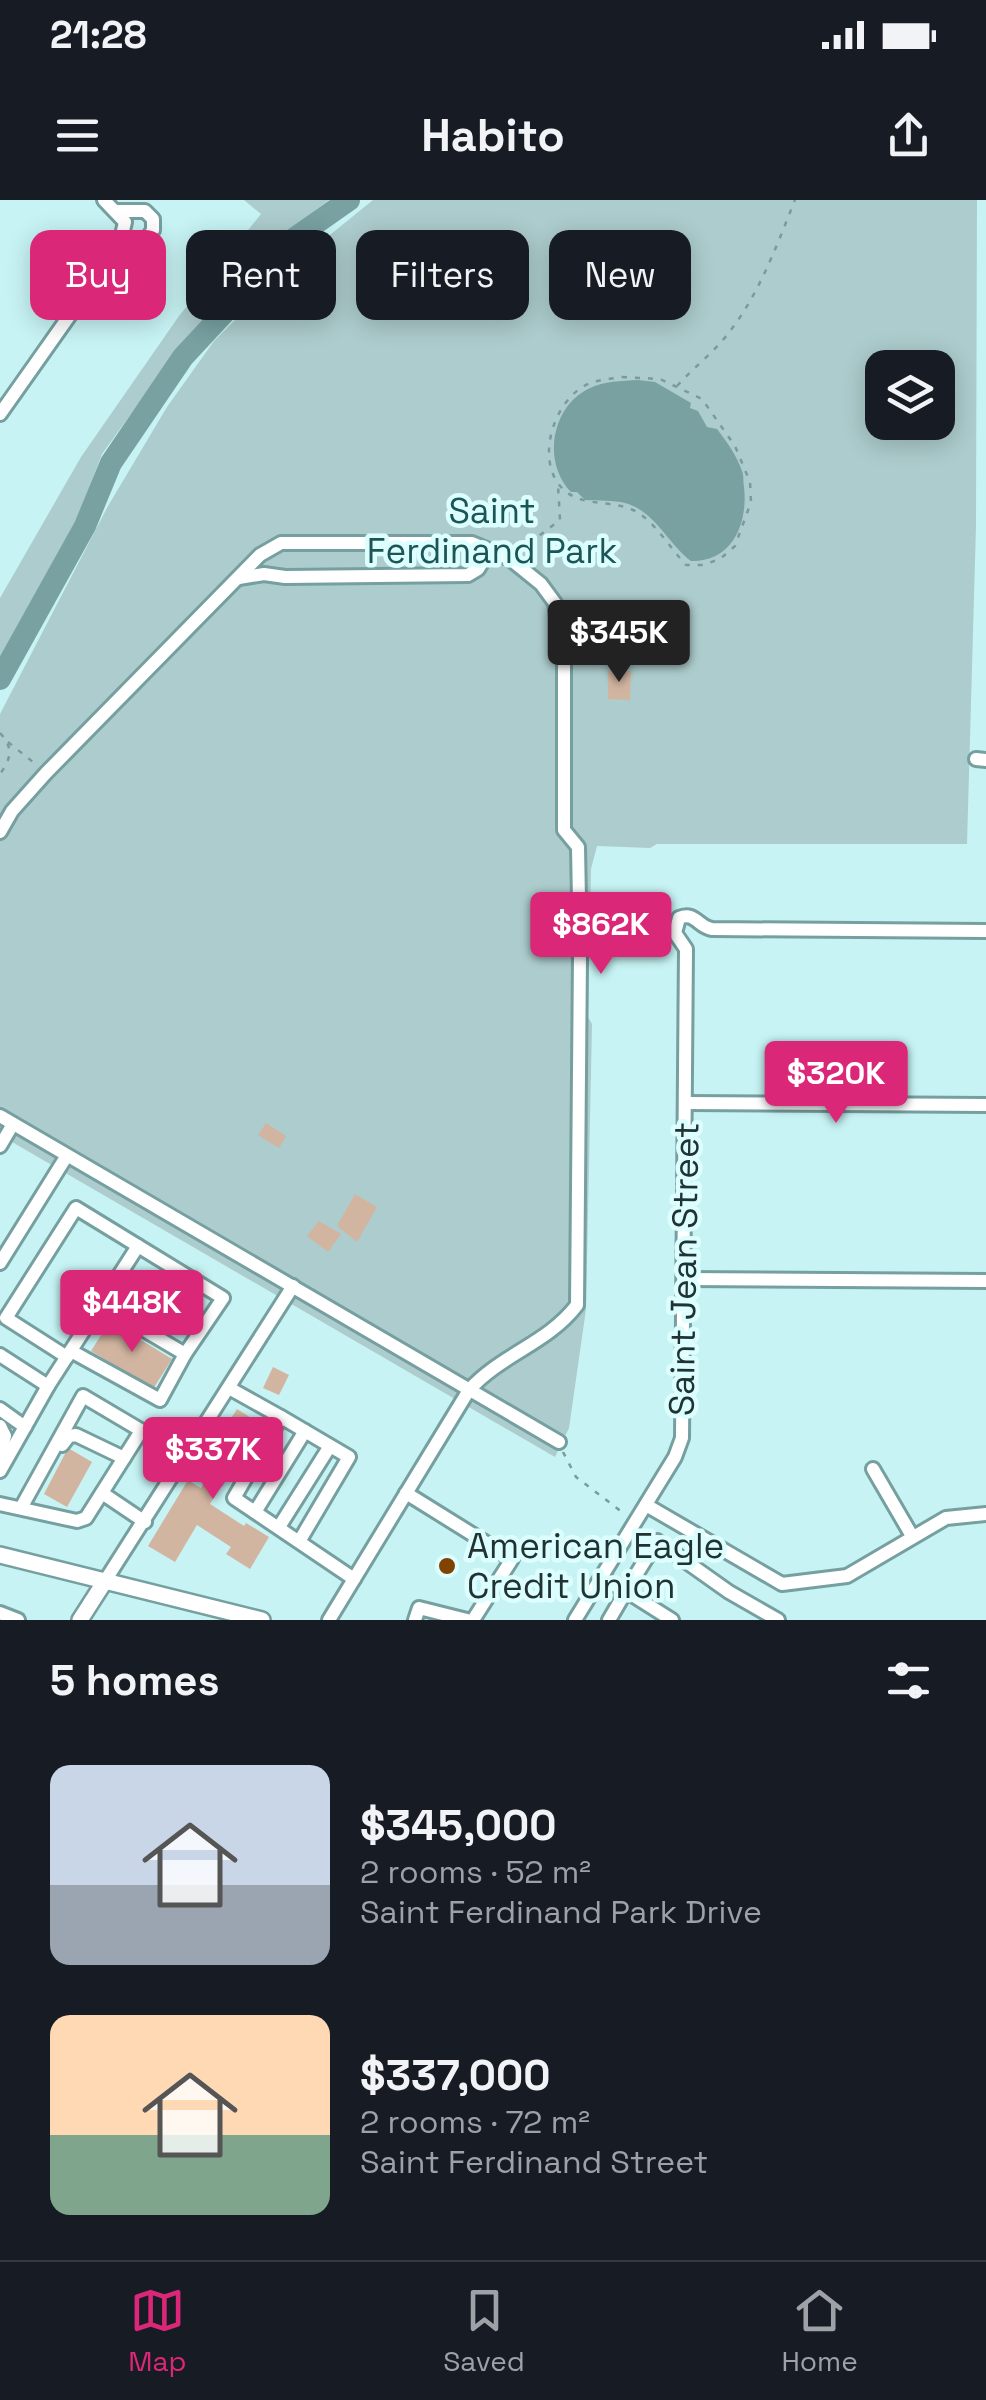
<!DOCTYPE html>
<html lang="en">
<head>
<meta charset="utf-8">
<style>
	body { margin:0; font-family:"Space Grotesk",sans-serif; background:#20242c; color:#f1f3f6; height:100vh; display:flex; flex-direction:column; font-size:38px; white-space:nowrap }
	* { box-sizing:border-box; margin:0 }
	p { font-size:32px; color:#9ea1a6 }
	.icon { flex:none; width:55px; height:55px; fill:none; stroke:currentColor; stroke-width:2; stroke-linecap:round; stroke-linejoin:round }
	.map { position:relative; height:1420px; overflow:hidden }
	.sheet { display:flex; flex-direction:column; background:#171b24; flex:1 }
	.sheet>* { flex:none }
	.guide { position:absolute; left:30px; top:30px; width:928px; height:90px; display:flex; gap:20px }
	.buttons { position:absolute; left:865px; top:150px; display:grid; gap:20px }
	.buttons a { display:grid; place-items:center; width:90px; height:90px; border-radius:20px; background:#171b24; box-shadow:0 5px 25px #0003; font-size:50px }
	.price { position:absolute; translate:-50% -85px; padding:0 22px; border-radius:10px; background:#db2777; color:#fff; font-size:32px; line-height:65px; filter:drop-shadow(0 2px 5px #0008) }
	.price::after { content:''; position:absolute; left:50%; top:60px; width:30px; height:22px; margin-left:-15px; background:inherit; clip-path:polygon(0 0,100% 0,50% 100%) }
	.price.active { background:#222; color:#fff }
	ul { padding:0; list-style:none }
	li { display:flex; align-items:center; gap:30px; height:250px; padding:0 50px }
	li span { display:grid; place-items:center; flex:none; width:280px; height:200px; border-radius:20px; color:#555 }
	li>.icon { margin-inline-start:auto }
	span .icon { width:120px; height:120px; fill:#fffc; stroke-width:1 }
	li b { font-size:42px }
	h2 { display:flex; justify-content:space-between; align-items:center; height:120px; padding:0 50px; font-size:42px }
	.pill { padding:0 35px; border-radius:20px; background:#171b24; box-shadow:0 5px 25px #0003; font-size:35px; line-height:90px }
	.pill.active { background:#db2777; color:#fff }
	.status { display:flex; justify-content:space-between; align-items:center; height:70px; padding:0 50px; background:#171b24; direction:ltr }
	.status svg { height:28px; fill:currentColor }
	header { display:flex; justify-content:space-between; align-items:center; height:130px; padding:0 50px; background:#171b24; font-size:45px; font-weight:600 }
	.tabs { display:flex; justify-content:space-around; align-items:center; height:140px; border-top:2px solid #363941; background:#171b24; font-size:28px; color:#9ea1a6 }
	.tabs a { display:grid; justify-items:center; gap:5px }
	.tabs .active { color:#db2777 }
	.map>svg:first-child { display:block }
</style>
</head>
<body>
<div class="status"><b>21:28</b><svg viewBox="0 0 49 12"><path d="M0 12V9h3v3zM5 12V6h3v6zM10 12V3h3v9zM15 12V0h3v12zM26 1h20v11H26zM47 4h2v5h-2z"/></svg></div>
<header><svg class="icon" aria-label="menu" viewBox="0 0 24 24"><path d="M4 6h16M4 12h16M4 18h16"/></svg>Habito<svg class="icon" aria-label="share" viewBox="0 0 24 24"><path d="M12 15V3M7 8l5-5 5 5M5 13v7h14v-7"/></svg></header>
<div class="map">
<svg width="986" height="1420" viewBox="0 0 986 1420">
	<rect width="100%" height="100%" fill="#c7f3f4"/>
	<g fill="#adcccd" fill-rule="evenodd">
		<polygon points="244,0 329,0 285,32 182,143 102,254 79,315 0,457 0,398 81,257 179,116 261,14"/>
		<path d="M 373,0 L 977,0 L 976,326 L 967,644 L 657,644 L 650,648 L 597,646 L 591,669 L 588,817 L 592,824 L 586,1109 L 569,1228 L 555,1257 L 0,935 L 0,514 L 108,306 L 167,207 L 214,141 L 277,78 ZM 882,168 L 938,168 L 938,222 L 882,222 Z"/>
	</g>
	<path fill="#79a1a2" d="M 638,180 L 655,182 L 691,203 L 690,208 L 698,211 L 707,227 L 717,229 C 727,242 737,256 742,271 C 744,276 743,281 744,287 C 748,321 734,362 691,361 C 668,344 655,311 625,303 C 613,300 598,301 585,300 L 577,292 L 571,292 C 542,263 551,206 590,188 C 604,181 622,181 638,180 Z"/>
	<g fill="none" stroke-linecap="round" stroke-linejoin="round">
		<polyline stroke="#79a1a2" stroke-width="22" points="0,479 85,326 111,263 183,157 292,40 349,0"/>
	</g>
	<g fill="#d2b5a1">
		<polygon points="616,88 637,97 632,108 611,98"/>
		<polygon points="608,470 631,471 630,500 608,499"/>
		<polygon points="266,923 286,936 279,948 258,935"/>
		<polygon points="355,994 377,1007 357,1042 337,1026"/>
		<polygon points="319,1021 341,1034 328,1052 307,1036"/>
		<polygon points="110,1121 172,1159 153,1189 91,1151"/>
		<polygon points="273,1167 289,1175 279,1195 263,1188"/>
		<polygon points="237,1209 261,1224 222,1287 214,1282 208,1292 215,1296 210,1304 244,1326 246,1323 269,1337 250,1369 226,1354 231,1347 197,1325 175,1362 148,1346 188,1280 201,1288 207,1278 197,1272"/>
		<polygon points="68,1248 92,1262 67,1307 44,1294"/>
	</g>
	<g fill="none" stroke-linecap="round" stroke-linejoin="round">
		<defs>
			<g id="minor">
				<polyline points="118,11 145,11 153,19 153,30 147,39 121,41"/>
				<polyline points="0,214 120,44 125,22 104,0"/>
				<polyline points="239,378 264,374 285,377 468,375 478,369 486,356 497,354"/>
				<polyline points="976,559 986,560"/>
				<path d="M 0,632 L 12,611 L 46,573 L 260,355 L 281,343 L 472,343 L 510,359 L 541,384 L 555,403 L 564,461 L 564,630 L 578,647 L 580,755 L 577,1105 C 547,1144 503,1153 469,1190 L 329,1420"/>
				<polyline points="686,903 986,905"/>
				<polyline points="0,916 559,1242"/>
				<polyline points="0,946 13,924"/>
				<polyline points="0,1063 66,957"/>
				<polyline points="684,1079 986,1081"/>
				<polyline points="71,1151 160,1200 185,1154"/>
				<polyline points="0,1155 48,1186 0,1271"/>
				<polyline points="67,1157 6,1118 76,1008 138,1046"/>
				<polyline points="48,1186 138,1046 223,1098 185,1154 102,1105"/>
				<polyline points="229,1188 281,1217"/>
				<polyline points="0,1209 25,1227"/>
				<polyline points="0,1226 5,1236 0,1254"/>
				<polyline points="62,1245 69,1236 76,1235 124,1258"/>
				<polyline points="873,1269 912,1336"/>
				<polyline points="102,1293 145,1322"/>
				<polyline points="406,1293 512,1359 473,1420"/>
				<polyline points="0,1304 77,1321 86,1318 141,1231"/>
				<polyline points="646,1305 782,1384 847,1376 946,1318 986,1314"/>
				<polyline points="21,1308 83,1196 186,1257"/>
				<polyline points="255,1312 305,1231"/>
				<polyline points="279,1327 330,1246"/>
				<polyline points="300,1340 349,1257 281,1217 234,1298 354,1379"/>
				<polyline points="601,1378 626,1391 657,1341 729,1392 778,1420"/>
				<polyline points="105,1381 293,1086"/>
				<polyline points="0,1413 18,1420"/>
				<polyline points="415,1420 419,1408 467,1420"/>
				<path d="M 575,1420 L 675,1257 L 682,1238 L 686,749 L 675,733 L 679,718 C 695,711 698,727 712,729 L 986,731"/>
				<polyline points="609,1420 626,1391 672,1420"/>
			</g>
			<g id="major">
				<polyline points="0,1355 262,1420"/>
				<polyline points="80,1420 105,1381"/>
			</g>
		</defs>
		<use href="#minor" stroke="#769fa0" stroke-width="18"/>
		<use href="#major" stroke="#769fa0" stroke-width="20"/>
		<g stroke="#7b9a9b" stroke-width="2.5" stroke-dasharray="5 8" stroke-linecap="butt">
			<path d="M 622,177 L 660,179 L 702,199 L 735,246 L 750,282 L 751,302 L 735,346 L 720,359 L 703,365 L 686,365 C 670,348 654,320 633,310 C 609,299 580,308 561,287 C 536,259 553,204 584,186 C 595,180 609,179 622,177 Z"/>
			<path d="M 677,186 C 693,168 712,154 727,135 C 759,95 776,47 795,0"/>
			<polyline points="519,351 560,320 558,285"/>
			<path d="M 0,533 C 14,548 11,559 0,574"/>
			<polyline points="8,542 38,566"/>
			<polyline points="563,1252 576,1277 626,1315"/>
		</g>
		<use href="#minor" stroke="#fff" stroke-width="12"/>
		<use href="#major" stroke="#fff" stroke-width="15"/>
	</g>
	<circle fill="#814302" stroke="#dcfeff" stroke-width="4" cx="447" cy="1366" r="10"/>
	<g text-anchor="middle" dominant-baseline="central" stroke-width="9" stroke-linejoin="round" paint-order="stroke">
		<g font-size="35" fill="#1b5556" stroke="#dcfeff">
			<text x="492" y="311">Saint<tspan x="492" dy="40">Ferdinand Park</tspan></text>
		</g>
		<g font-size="35" fill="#213233" stroke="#dcfeff">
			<text transform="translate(684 1069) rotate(-89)">Saint Jean Street</text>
		</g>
		<g font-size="35" fill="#213233" stroke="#dcfeff" text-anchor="start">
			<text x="467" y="1346">American Eagle<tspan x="467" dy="40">Credit Union</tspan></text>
		</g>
	</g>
</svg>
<div class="buttons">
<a><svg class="icon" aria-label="layers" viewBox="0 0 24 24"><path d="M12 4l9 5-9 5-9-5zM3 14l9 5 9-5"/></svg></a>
</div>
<b class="price active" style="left:619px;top:485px">$345K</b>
<b class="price" style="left:601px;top:777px">$862K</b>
<b class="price" style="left:836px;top:926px">$320K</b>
<b class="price" style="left:132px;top:1155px">$448K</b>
<b class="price" style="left:213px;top:1302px">$337K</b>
<div class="guide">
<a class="pill active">Buy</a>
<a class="pill">Rent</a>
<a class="pill">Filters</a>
<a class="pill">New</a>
</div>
</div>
<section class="sheet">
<h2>5 homes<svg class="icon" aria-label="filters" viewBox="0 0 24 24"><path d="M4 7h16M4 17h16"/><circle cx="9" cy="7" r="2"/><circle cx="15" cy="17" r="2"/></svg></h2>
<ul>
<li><span style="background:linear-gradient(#c9d6e8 60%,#9aa5b1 0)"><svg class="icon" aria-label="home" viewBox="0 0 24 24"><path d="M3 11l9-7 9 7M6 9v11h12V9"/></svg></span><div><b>$345,000</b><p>2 rooms · 52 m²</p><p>Saint Ferdinand Park Drive</p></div></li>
<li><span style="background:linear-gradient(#ffd9b3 60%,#7fa58c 0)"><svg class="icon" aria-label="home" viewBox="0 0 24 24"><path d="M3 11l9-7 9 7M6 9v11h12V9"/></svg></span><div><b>$337,000</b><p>2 rooms · 72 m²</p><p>Saint Ferdinand Street</p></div></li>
</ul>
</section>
<nav class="tabs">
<a class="active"><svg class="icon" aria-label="map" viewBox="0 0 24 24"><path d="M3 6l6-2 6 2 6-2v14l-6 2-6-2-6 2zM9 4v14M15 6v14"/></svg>Map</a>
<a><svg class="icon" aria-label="saved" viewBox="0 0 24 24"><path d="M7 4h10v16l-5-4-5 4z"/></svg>Saved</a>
<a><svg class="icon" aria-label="home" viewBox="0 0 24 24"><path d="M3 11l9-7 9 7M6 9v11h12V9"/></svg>Home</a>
</nav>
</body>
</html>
